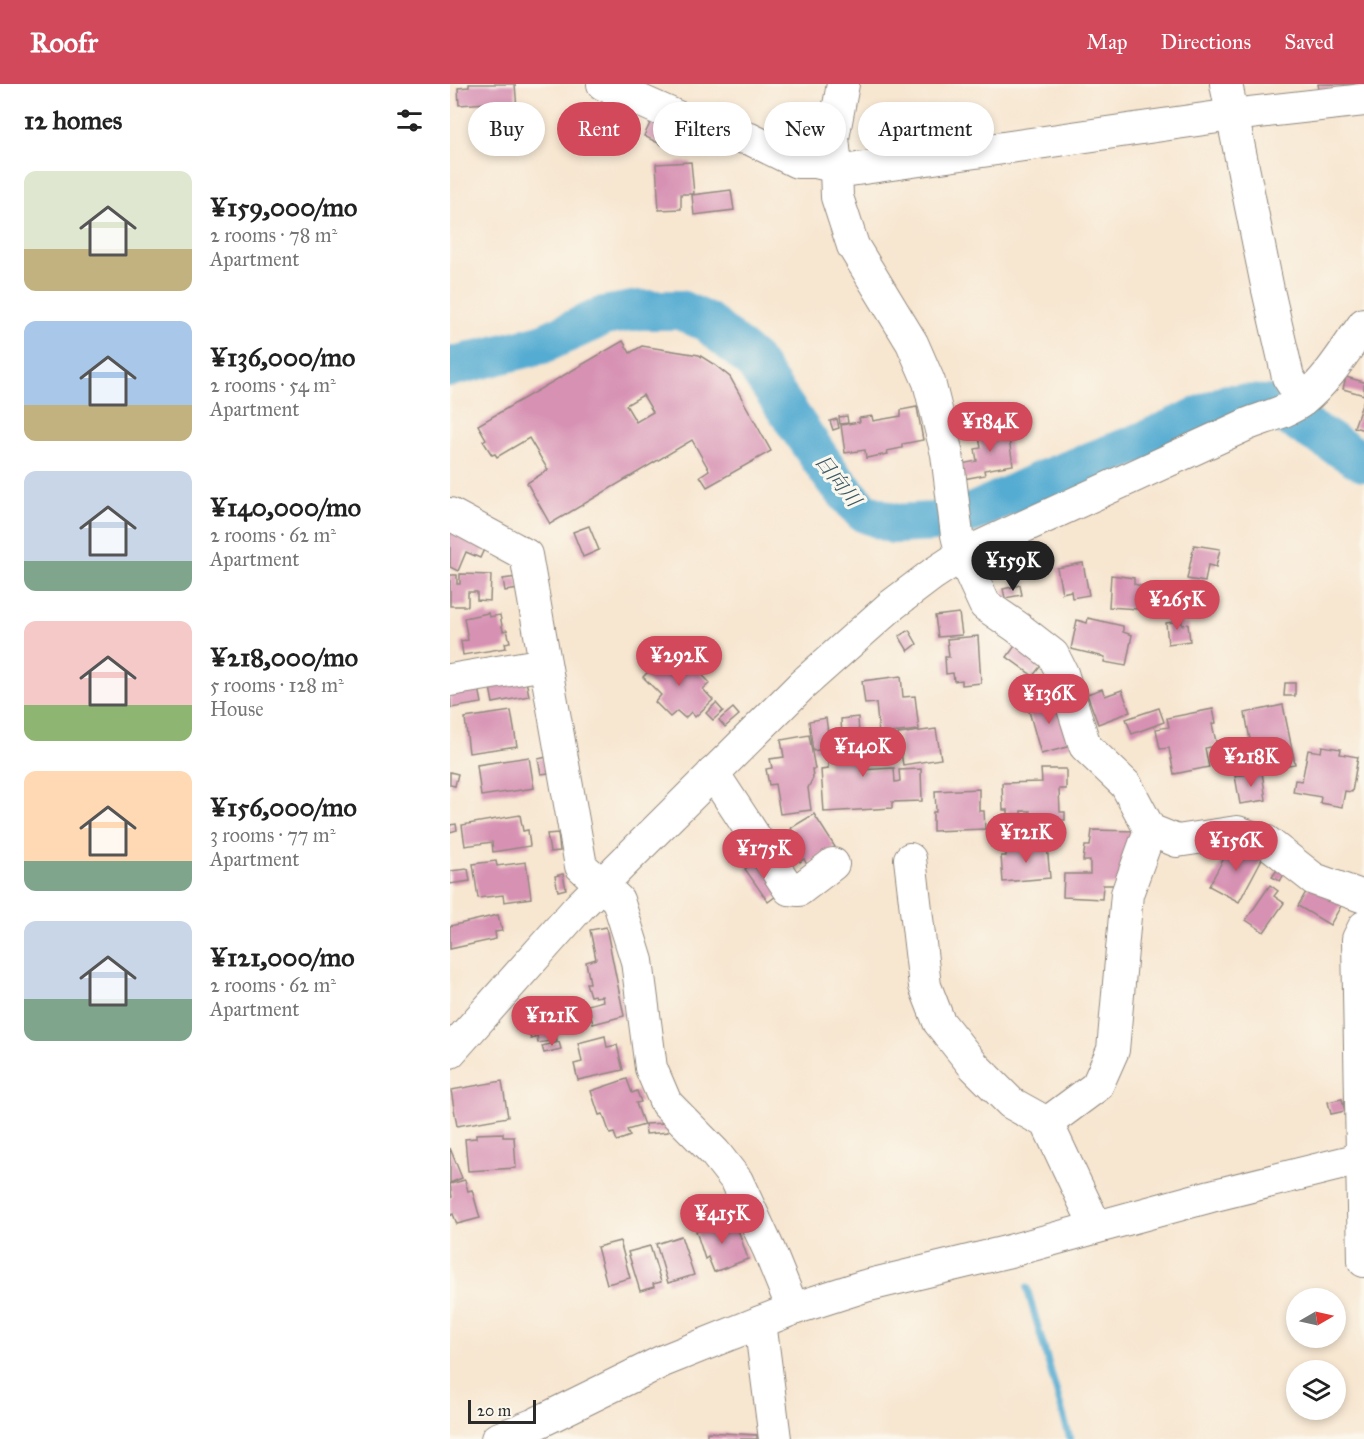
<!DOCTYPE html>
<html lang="en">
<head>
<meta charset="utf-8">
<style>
	body { margin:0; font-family:"IM FELL Great Primer","Noto Serif JP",serif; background:#f2f2f2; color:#222; height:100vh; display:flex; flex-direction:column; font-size:22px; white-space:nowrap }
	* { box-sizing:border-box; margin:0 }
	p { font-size:20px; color:#767676 }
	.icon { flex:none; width:33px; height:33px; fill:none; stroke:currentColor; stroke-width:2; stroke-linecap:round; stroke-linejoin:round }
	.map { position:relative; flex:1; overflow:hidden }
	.sheet { display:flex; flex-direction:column; background:#fff; width:450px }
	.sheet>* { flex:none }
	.banner { position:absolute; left:18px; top:18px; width:570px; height:54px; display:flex; gap:12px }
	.needle { width:39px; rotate:81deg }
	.buttons { position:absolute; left:836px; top:1204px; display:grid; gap:12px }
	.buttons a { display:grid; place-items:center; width:60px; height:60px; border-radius:50%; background:#fff; box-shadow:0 3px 9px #0003; font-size:30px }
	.scale { position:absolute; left:18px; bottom:15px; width:68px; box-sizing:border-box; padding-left:6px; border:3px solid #2b2b2b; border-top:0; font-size:16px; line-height:21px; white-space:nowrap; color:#2b2b2b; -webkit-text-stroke:4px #fbf7ec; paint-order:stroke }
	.price { position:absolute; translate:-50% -51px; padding:0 14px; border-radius:21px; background:#d1495b; color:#fff; font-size:20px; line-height:39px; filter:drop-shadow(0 2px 3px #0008) }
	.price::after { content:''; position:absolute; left:50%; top:36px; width:18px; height:14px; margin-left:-9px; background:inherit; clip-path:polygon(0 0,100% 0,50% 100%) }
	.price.selected { background:#222; color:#fff }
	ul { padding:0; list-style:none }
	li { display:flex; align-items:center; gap:18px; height:150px; padding:0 24px }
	li span { display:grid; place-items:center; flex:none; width:168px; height:120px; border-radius:12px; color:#555 }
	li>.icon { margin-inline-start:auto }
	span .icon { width:72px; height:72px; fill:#fffc; stroke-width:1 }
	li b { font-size:26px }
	h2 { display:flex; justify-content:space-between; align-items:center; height:72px; padding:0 24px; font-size:26px }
	.tag { padding:0 21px; border-radius:27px; background:#fff; box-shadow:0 3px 9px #0003; font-size:21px; line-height:54px }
	.tag.selected { background:#d1495b; color:#fff }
	header { display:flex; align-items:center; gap:36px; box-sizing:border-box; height:84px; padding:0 30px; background:#d1495b; color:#fff }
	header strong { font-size:28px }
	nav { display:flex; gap:33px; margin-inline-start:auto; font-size:21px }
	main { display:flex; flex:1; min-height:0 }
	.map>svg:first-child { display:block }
</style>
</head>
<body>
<header>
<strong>Roofr</strong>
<nav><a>Map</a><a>Directions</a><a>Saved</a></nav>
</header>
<main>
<section class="sheet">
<h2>12 homes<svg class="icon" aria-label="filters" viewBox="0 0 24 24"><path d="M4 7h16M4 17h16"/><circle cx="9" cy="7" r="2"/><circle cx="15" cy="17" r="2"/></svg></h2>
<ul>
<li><span style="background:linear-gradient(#dfe7d0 65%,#c2b280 0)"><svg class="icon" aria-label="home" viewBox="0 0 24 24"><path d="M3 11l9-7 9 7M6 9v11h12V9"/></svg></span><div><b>¥159,000/mo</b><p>2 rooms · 78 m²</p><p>Apartment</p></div></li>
<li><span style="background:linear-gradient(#a9c7e8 70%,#c2b280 0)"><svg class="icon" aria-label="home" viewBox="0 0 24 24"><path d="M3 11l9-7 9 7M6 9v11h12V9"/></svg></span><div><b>¥136,000/mo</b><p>2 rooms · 54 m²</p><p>Apartment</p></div></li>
<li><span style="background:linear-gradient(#c9d6e8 75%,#7fa58c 0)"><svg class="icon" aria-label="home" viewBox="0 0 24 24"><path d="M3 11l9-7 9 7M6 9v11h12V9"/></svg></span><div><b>¥140,000/mo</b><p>2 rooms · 62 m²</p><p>Apartment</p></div></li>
<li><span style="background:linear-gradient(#f6c9c9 70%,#8fb573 0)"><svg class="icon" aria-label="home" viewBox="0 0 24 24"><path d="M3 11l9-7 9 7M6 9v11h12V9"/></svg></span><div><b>¥218,000/mo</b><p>5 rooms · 128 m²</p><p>House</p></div></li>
<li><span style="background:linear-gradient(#ffd9b3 75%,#7fa58c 0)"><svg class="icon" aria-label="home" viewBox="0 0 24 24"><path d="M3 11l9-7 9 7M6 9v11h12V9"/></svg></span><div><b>¥156,000/mo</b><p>3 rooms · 77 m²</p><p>Apartment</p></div></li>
<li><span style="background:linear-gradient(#c9d6e8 65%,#7fa58c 0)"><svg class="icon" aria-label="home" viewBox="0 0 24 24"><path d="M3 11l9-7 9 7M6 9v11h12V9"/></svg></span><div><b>¥121,000/mo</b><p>2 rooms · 62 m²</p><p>Apartment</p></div></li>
</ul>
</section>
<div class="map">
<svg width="914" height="1355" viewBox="0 0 914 1355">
	<rect width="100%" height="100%" fill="#fbf7ec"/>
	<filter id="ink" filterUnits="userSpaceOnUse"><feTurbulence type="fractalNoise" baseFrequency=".0167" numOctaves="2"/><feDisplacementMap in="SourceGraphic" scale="12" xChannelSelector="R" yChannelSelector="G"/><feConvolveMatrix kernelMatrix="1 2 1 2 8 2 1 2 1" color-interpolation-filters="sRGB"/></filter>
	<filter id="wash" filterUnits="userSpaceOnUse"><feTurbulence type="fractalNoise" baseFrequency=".008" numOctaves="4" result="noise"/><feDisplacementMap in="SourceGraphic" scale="24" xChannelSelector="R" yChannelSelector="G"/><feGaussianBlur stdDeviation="1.35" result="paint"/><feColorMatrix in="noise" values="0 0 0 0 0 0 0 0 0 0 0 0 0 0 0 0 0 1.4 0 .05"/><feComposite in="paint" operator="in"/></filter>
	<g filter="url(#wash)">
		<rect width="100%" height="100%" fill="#f7e6d0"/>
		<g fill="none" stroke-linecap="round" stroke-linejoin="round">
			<polyline stroke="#55acd2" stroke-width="7" points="577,1204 620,1355"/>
			<polyline stroke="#55acd2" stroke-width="40" points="0,283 92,260 154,232 189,226 230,226 257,238 303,277 384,395 413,428 444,440 484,438 524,428 586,399 692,358 777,320 819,321 914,378"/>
		</g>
		<g id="blocks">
			<g fill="#d791b3" fill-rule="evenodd">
				<polygon points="19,0 65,0 67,25 50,26 50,18 9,21 8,4 19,3"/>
				<polygon points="868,0 904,0 904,1 869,6"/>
				<polygon points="203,33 227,45 220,65 194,52"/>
				<polygon points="241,78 244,110 231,110 231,125 209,126 206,80"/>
				<polygon points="281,106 284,126 244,131 242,111"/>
				<path d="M 173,257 L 180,269 L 192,262 L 249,271 L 265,281 L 280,293 L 321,367 L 257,403 L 250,392 L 259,386 L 242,356 L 100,440 L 77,399 L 98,386 L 79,354 L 47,373 L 45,370 L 42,371 L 33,357 L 36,355 L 28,341 ZM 193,311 L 203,328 L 186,338 L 176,321 Z"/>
				<polygon points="896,293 914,298 914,311 893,305"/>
				<polygon points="914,315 914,346 904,343"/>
				<polygon points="467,323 473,356 452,360 452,364 437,367 438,370 416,374 415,366 395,369 391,341 410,338 409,334 422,332 423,337 451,332 451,326"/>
				<polygon points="397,332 398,339 390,340 389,333"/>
				<polygon points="387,335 389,344 383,346 380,337"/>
				<polygon points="557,343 563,381 534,386 535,391 513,395 511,380 527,377 525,365 531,364 528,347"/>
				<polygon points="139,442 149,466 133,473 123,448"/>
				<polygon points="0,445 36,461 30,474 16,468 8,487 0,483"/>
				<polygon points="744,461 770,465 766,483 758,481 755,498 737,495"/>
				<polygon points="633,479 639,511 622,514 621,507 612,509 607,484"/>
				<polygon points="10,490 41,491 40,517 27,516 27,508 18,508 18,522 0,522 0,491 7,491 7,500 10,500"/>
				<polygon points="661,491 684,494 684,500 701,505 700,514 691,512 688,525 659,523"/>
				<polygon points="67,493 69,505 55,507 53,495"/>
				<polygon points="570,501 572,511 555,514 553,505"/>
				<polygon points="38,529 39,533 50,531 53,547 57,546 60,558 55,559 56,564 13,571 11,557 18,556 14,534"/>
				<polygon points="509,529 512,551 488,553 485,532"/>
				<polygon points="731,531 732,541 738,540 740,557 718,560 716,539 724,538 723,532"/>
				<polygon points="638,534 673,542 673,548 682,551 676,582 654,578 655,573 621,565 627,536 637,539"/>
				<polygon points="459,546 467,560 458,567 449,552"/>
				<polygon points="528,552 531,599 512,601 512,596 504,597 503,589 496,590 495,573 499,573 497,555"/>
				<polygon points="572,552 599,571 583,592 557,573"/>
				<polygon points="217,569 231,583 238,576 260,599 253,605 263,616 245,633 241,628 235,634 227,627 220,633 205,618 211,611 193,593"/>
				<polygon points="451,592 453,613 465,612 469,646 429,650 426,619 415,620 412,597"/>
				<polygon points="76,596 79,612 43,619 40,603"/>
				<polygon points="835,599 845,599 845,612 834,612"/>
				<polygon points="29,604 32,619 1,624 0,608"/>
				<polygon points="652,605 655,612 672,606 680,628 648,640 637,610"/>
				<polygon points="608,612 621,662 591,670 577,620"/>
				<polygon points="266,619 273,627 263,636 256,629"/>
				<polygon points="833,621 845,680 815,685 813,675 804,677 795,629"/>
				<polygon points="283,624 289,631 275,643 269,636"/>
				<polygon points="709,624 714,638 682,650 676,635"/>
				<polygon points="763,625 766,639 762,640 767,662 755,664 759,683 724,690 719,664 710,665 706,645 719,643 717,634"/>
				<polygon points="61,627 67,662 19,669 15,634"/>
				<polygon points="408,633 411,686 444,684 445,698 450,697 449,686 471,685 472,717 442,718 442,724 374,728 371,686 378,685 378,671 383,671 382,654 392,654 391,635"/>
				<polygon points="376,634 380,664 363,667 359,637"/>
				<polygon points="486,645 491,675 453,681 448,650"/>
				<polygon points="359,651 365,685 362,685 363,694 358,704 361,726 330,730 325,700 319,701 316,685 322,684 320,675 334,673 331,656"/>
				<polygon points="872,662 891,665 890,670 908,673 902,708 895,707 892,723 870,719 871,713 843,708 845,696 852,697 858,666 871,668"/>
				<polygon points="79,673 84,704 31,712 27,681"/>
				<polygon points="97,673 99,689 91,690 88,675"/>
				<polygon points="591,685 616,685 616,705 609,705 610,728 615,728 615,736 580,738 580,727 571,727 571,730 558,730 558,726 553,726 552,699 592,698"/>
				<polygon points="0,688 8,690 5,702 0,701"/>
				<polygon points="812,688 816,716 790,720 785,692"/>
				<polygon points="529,705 529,727 534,727 535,745 483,747 483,728 486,728 485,707"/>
				<polygon points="364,730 385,763 357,781 354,775 350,778 344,769 347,768 341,758 347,755 341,744"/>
				<polygon points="70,731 73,747 78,746 80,762 43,768 42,758 15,762 12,741"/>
				<polygon points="6,740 7,746 0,748 0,741"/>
				<polygon points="642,746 685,747 675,801 653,801 652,815 613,813 614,790 640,790 640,777 633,777 635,762 640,762"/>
				<polygon points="108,749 110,767 100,768 97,750"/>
				<polygon points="782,759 814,771 789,818 759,802"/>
				<polygon points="597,761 600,794 553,798 551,772 556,772 556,765"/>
				<polygon points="311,773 334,806 318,818 295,785"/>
				<polygon points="46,777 47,782 76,778 81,814 54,818 53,811 28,814 23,780"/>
				<polygon points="831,780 838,785 830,797 822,793"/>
				<polygon points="18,785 20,797 0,800 0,787"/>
				<polygon points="113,790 116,805 108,807 105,792"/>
				<polygon points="820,801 828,807 824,812 834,819 814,848 796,836"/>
				<polygon points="860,801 892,820 880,841 848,822"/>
				<polygon points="48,831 52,847 45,848 46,855 0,865 0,842"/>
				<polygon points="156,843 174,932 143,940 138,921 153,917 152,912 145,913 144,911 140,912 136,899 140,899 136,878 146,875 140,846"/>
				<polygon points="105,942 107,956 88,959 86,945"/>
				<polygon points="84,946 85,954 81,955 78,947"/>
				<polygon points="155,952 157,963 167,961 173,986 128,996 124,980 132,978 128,959"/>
				<polygon points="109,958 111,965 94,969 92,962"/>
				<polygon points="177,995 182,1009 187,1007 191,1018 186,1019 194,1041 177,1046 180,1052 167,1057 164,1049 160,1050 153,1030 149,1031 141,1007"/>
				<polygon points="52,997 58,1033 7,1042 1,1006"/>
				<polygon points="892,1015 895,1027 881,1030 878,1018"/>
				<polygon points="217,1039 218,1048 196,1050 195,1040"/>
				<polygon points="53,1049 53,1053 64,1053 66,1084 18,1087 15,1055 26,1054 26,1050"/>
				<polygon points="0,1064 12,1094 0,1099"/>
				<polygon points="15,1096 18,1107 22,1106 30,1134 7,1140 3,1130 0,1132 0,1114 2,1113 0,1100"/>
				<polygon points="284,1134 298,1175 264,1188 258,1173 255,1175 246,1147"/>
				<polygon points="231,1152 244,1191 218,1199 206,1160"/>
				<polygon points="170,1157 180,1194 157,1200 147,1163"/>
				<polygon points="200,1162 211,1198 203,1200 204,1203 190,1207 178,1168"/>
				<polygon points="257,1348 307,1351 307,1355 257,1355"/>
			</g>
		</g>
	</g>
	<g filter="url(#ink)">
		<use href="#blocks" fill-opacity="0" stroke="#91887e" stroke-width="1.5"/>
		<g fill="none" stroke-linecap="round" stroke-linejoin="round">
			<defs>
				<g id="minor">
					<polyline points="153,0 259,47 300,55 347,78 365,78 400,86 782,31 914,16"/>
					<polyline points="393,0 383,54 386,83 387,113 403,162 462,259 479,298 497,370 507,451 512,471 535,521 567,543 603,571 612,589 635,662 676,701 700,746 727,757 787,748 817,758 864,795 914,813"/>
					<polyline points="776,0 818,206 838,293 853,316"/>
					<polyline points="0,430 76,471 131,782 168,816 187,877 201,984 216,1019 265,1069 287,1097 319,1166 343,1225"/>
					<polyline points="0,596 95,580"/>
					<polyline points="263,689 339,805 349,806 383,780"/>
					<polyline points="460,775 475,902 489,938 524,982 561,1019 597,1039 646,1143"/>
					<polyline points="914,843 908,855 914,1177"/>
					<path d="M 0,968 L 130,822 L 352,601 L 442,521 L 483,490 L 512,471 L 798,340 C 815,333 838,328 853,316 C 878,296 896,265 914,240"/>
					<polyline points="597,1039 647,1002 663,966 677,810 700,746"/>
					<polyline points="310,1238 325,1355"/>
					<polyline points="47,1355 83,1341 213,1277 343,1225 415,1202 556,1168 761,1112 914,1074"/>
				</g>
			</defs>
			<use href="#minor" stroke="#91887e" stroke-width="34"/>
			<use href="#minor" stroke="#fff" stroke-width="32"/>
		</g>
	</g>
	<g text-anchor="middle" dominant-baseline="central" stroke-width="6" stroke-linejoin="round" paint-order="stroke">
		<g font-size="20" font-style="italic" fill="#3a5865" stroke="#fbf7ec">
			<text transform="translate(388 396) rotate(52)">日向川</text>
		</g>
	</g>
</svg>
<div class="buttons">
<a><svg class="needle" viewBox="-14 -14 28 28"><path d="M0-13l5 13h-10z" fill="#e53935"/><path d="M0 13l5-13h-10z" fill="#767676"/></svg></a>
<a><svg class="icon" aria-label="layers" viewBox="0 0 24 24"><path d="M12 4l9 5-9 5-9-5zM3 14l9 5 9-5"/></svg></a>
</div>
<div class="scale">20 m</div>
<b class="price" style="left:540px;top:369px">¥184K</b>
<b class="price selected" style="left:563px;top:508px">¥159K</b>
<b class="price" style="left:727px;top:547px">¥265K</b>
<b class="price" style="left:229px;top:603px">¥292K</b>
<b class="price" style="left:599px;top:641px">¥136K</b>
<b class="price" style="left:413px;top:694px">¥140K</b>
<b class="price" style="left:801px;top:704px">¥218K</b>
<b class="price" style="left:576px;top:780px">¥121K</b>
<b class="price" style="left:786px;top:788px">¥156K</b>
<b class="price" style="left:314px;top:796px">¥175K</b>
<b class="price" style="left:102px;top:963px">¥121K</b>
<b class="price" style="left:272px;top:1161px">¥415K</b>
<div class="banner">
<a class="tag">Buy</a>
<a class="tag selected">Rent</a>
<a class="tag">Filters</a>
<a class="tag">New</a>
<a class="tag">Apartment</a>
</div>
</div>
</main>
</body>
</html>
